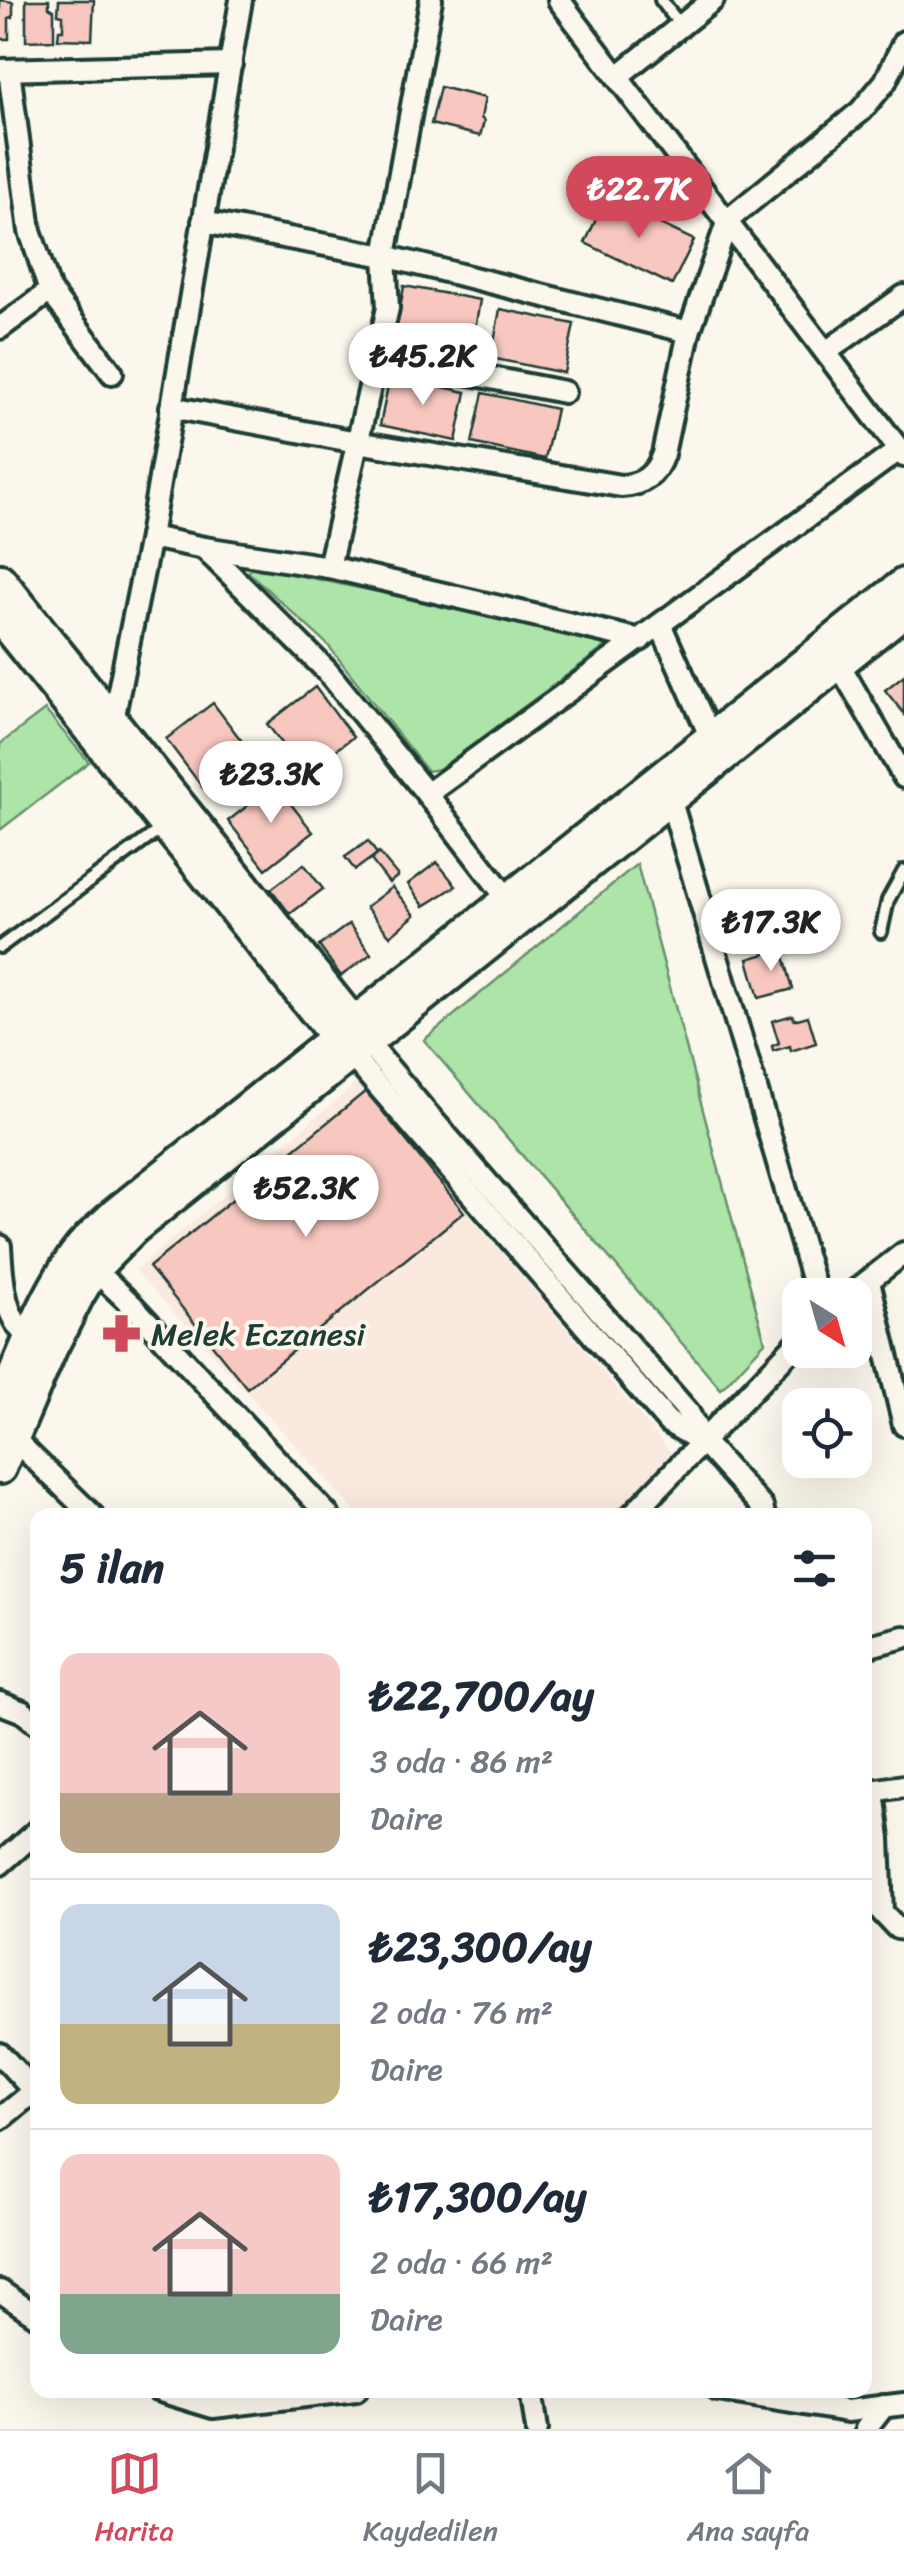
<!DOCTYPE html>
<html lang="tr">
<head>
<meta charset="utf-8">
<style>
	body { margin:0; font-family:Sriracha,sans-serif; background:#f6f6f7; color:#1f2937; height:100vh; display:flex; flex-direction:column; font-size:38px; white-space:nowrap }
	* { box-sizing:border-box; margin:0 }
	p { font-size:32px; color:#747a83 }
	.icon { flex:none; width:55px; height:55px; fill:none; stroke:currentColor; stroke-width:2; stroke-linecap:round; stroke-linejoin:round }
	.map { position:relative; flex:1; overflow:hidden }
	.panel { position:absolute; left:30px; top:1508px; width:842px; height:890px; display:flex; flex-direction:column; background:#fff; border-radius:20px; box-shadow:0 10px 40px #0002 }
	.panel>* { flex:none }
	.needle { width:65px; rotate:143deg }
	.fabs { position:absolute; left:782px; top:1278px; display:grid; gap:20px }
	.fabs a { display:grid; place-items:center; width:90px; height:90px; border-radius:20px; background:#fff; box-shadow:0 10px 40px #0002; font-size:50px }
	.price { position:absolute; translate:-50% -85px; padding:0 22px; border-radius:35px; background:#fff; color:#222; font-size:32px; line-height:65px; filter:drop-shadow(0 2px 5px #0008) }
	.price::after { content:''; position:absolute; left:50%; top:60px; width:30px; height:22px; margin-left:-15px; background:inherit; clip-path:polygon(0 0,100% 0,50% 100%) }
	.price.on { background:#d1495b; color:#fff }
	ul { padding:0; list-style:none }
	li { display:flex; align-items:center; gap:30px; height:250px; padding:0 30px }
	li+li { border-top:2px solid #e0e1e3 }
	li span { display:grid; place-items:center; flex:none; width:280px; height:200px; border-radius:20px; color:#555 }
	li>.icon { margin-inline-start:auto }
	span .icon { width:120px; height:120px; fill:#fffc; stroke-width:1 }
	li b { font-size:42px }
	h2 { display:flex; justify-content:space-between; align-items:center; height:120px; padding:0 30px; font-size:42px }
	.dock { display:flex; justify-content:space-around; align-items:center; height:140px; border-top:2px solid #e0e1e3; background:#fff; font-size:28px; color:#747a83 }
	.dock a { display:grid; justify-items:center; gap:5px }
	.dock .on { color:#d1495b }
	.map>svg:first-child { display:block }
</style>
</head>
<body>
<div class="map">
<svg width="904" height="2429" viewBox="0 0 904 2429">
	<rect width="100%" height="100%" fill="#fbf7ec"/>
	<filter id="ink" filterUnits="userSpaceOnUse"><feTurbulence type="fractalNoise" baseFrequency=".01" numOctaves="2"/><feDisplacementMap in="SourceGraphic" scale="20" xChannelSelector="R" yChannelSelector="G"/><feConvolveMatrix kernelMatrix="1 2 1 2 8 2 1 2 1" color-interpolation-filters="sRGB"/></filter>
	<g filter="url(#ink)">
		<polygon fill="#fae9df" points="358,1082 674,1456 616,1515 359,1515 135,1270"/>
		<g fill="#ade4a7" stroke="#66906e" stroke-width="2.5">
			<polygon points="254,566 607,640 605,647 440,769 427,771 327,644 248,572"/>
			<polygon points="45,710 89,762 0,830 0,744"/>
			<polygon points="637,864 765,1342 721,1389 424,1040"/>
		</g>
		<g fill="#f8c8c0" stroke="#1f3d34" stroke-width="2.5">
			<polygon points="0,0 13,2 13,17 9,18 9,39 0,39"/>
			<polygon points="26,0 49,0 49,7 54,10 54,40 26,41"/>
			<polygon points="59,0 94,0 92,40 58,39 59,30 63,30 63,15 58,14"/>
			<polygon points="440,87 485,98 481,118 484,121 480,136 431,124"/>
			<polygon points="606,198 694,240 672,285 585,243"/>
			<polygon points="404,286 480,300 471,352 395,338"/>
			<polygon points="500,309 574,324 564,373 491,358"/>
			<polygon points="390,376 466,392 456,441 380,425"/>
			<polygon points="483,393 556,409 545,459 472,443"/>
			<polygon points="904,675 904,714 885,690"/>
			<polygon points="315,687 353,737 305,773 267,724"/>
			<polygon points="213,703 250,752 203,788 166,739"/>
			<polygon points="275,784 313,832 266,869 228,821"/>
			<polygon points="368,841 377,854 355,870 345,857"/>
			<polygon points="379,853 398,876 389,883 371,860"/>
			<polygon points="437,862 456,886 424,906 408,884"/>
			<polygon points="304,864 323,889 290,914 271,889"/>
			<polygon points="392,887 415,915 390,936 366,907"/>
			<polygon points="349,924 371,954 341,976 319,946"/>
			<polygon points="782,949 793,989 759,998 748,959"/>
			<polygon points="793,1015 794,1020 808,1016 816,1043 791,1051 790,1046 773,1051 772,1046 779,1043 772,1021"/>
			<polygon points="366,1091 464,1212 247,1388 149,1267"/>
		</g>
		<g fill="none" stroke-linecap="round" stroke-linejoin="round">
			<defs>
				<g id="lane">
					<polyline points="661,0 680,25"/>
					<polyline points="881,932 888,900 904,871"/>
					<polyline points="0,947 165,826"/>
				</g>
				<g id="street">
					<polyline points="559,0 904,456"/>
					<polyline points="0,70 231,64"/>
					<polyline points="9,70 30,231 50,291 112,373"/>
					<polyline points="618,76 713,0"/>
					<polyline points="203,222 385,256 689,332"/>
					<polyline points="0,328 50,291"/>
					<polyline points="826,352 904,296"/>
					<polyline points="377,356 564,392"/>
					<path d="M 171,407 L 357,442 L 621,486 C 642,485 656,475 663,454 L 689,332 L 728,220 L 861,111 L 885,82 L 904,42"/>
					<polyline points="150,537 204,548 329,567 640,640"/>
					<polyline points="204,548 327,671 427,794 516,910"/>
					<polyline points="329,567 388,308 385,256 431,0"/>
					<polyline points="661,626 711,738"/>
					<polyline points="839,664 904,777"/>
					<polyline points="109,728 113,720 150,537 241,0"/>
					<polyline points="664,791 670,798 817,1295"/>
					<polyline points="427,794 899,450"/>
					<polyline points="367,1042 424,1110 688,1412 703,1442 762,1507 764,1515"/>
					<polyline points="351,1055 668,1422 703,1442"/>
					<path d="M 0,1246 C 2,1279 3,1324 36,1342"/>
					<polyline points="94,1269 134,1307 328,1515"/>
					<polyline points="869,1281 904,1425"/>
					<polyline points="850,1295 904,1253"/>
					<polyline points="0,1430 13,1438 92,1515"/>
					<polyline points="632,1515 800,1340"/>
					<polyline points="865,1647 904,1637"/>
					<polyline points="0,1703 23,1712 38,1724"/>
					<polyline points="873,1791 879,1839 882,1912 897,1928 904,1929"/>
					<polyline points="865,1792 904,1786"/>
					<polyline points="0,1864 38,1830"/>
					<polyline points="0,2054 34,2091"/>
					<polyline points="0,2119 38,2088"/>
					<polyline points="0,2291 38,2317"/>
					<polyline points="157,2390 213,2407 356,2390"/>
					<polyline points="531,2390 537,2429"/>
					<polyline points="718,2390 847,2411 904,2404"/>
					<polyline points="866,2429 884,2406"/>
				</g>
				<g id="secondary">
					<polyline points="0,580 366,1039"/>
					<polyline points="0,618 348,1052"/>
					<path d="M 0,1409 C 22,1358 46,1290 81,1247 C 91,1235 104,1225 115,1214 L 904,584"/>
					<polyline points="0,1468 51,1349 79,1294 94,1269 133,1229 904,611"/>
				</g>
			</defs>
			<use href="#lane" stroke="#1f3d34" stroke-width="18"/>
			<use href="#street" stroke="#1f3d34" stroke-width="28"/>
			<use href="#secondary" stroke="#1f3d34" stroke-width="38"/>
			<use href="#lane" stroke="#fbf7ec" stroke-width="10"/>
			<use href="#street" stroke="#fbf7ec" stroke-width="20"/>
			<use href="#secondary" stroke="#fbf7ec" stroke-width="30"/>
		</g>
	</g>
	<defs>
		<symbol id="pharmacy-bare" viewBox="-9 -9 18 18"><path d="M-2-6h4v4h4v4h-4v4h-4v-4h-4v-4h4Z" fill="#d1495b" stroke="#fbf7ec" stroke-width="2.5" paint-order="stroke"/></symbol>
	</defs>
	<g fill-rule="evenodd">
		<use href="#pharmacy-bare" x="94" y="1306" width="55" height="55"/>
	</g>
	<g text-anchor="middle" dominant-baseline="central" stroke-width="8" stroke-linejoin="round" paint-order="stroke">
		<g font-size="32" fill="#1f3d34" stroke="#fbf7ec" text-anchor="start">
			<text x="151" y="1334">Melek Eczanesi</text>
		</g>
	</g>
</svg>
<div class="fabs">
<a><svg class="needle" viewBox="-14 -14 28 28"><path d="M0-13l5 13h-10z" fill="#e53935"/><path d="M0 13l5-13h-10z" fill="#747a83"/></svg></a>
<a><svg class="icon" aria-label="locate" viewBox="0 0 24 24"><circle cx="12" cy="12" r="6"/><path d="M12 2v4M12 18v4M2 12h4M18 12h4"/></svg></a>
</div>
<b class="price on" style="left:639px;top:241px">₺22.7K</b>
<b class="price" style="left:423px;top:408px">₺45.2K</b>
<b class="price" style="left:271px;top:826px">₺23.3K</b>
<b class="price" style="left:771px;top:974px">₺17.3K</b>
<b class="price" style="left:306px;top:1240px">₺52.3K</b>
<section class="panel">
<h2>5 ilan<svg class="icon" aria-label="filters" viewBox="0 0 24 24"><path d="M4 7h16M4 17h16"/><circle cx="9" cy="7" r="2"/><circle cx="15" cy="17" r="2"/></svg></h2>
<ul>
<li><span style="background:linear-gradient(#f6c9c9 70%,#b9a48a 0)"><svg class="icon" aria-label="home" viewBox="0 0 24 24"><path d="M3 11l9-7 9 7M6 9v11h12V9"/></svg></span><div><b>₺22,700/ay</b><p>3 oda · 86 m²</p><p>Daire</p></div></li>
<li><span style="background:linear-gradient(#c9d6e8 60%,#c2b280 0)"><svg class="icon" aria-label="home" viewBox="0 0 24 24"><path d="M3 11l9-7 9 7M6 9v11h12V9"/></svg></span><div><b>₺23,300/ay</b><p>2 oda · 76 m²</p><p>Daire</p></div></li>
<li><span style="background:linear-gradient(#f6c9c9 70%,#7fa58c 0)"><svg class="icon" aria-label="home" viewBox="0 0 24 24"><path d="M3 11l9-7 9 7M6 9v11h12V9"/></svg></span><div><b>₺17,300/ay</b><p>2 oda · 66 m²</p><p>Daire</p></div></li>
</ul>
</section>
</div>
<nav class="dock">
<a class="on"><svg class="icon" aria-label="map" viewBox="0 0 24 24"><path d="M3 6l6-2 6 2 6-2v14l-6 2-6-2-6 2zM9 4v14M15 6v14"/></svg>Harita</a>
<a><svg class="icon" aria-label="saved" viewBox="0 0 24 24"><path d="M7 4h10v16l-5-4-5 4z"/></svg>Kaydedilen</a>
<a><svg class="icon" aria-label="home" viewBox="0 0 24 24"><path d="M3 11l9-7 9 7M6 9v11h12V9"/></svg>Ana sayfa</a>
</nav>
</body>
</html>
